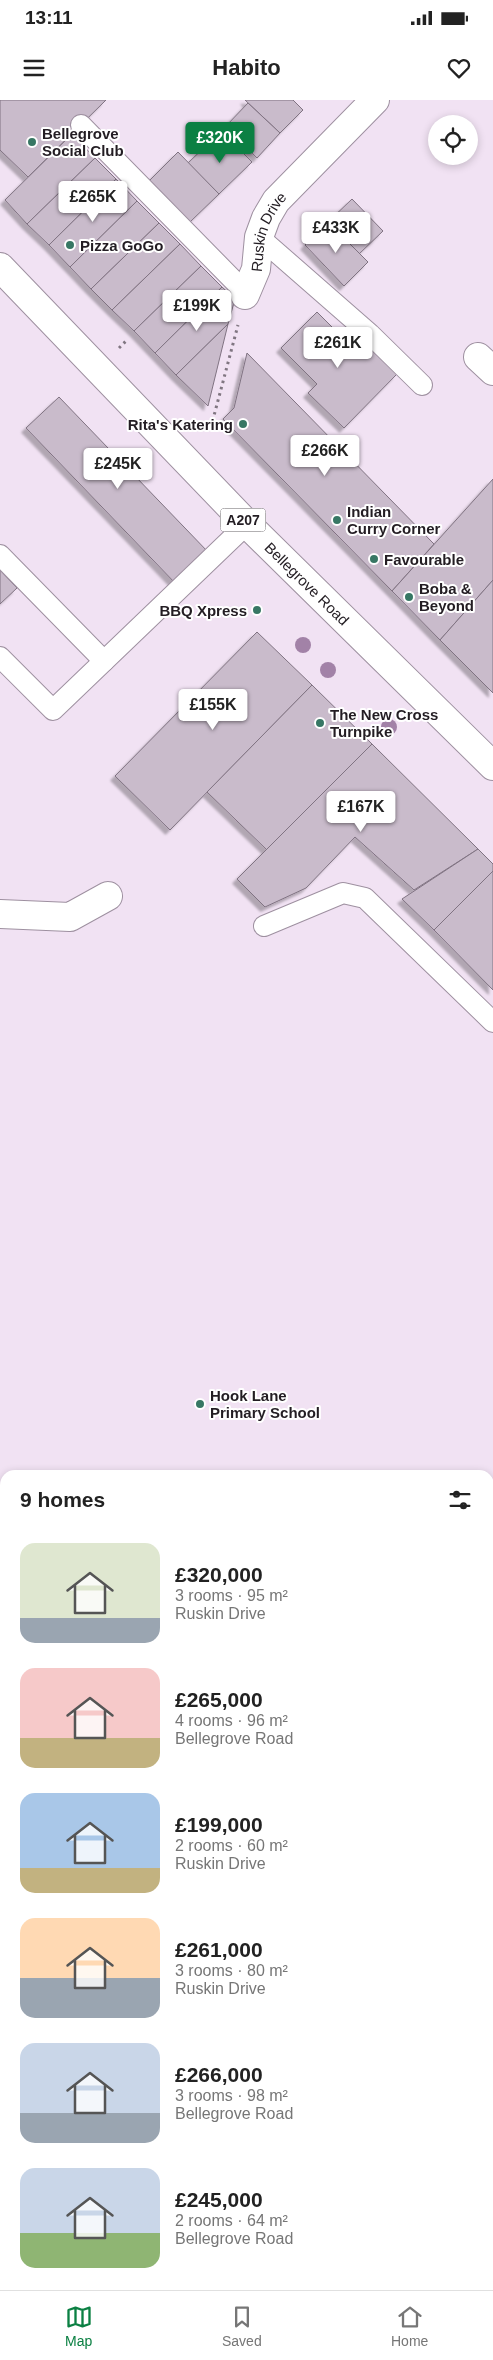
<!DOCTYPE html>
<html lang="en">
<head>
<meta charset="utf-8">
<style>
	body { margin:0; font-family:Helvetica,sans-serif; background:#f6f6f6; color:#222; height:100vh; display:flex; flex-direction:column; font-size:19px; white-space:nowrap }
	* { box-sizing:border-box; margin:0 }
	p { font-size:16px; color:#767676 }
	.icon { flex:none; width:28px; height:28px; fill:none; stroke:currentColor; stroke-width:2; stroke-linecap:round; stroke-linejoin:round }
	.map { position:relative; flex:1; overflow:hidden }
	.side { position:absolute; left:0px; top:1370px; width:494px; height:820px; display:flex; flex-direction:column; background:#fff; border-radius:15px 15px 0 0; box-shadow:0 2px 8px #0003 }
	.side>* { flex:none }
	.fabs { position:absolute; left:428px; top:15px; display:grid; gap:10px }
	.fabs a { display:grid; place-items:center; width:50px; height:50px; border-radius:50%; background:#fff; box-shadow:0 2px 8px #0003; font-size:25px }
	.price { position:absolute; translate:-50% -42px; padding:0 11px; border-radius:5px; background:#fff; color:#222; font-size:16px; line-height:32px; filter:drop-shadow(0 1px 2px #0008) }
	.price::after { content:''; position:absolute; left:50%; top:30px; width:15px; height:11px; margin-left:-8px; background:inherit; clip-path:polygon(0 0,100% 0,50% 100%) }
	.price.active { background:#0b8043; color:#fff }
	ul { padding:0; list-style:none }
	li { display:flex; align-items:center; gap:15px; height:125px; padding:0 20px }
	li span { display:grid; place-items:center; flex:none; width:140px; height:100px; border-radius:15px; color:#555 }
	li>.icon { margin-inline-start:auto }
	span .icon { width:60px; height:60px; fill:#fffc; stroke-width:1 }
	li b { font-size:21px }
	h2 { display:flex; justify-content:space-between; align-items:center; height:60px; padding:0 20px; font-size:21px }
	.status { display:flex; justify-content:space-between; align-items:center; height:35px; padding:0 25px; background:#fff; direction:ltr }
	.status svg { height:14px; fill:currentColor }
	header { display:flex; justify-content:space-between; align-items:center; height:65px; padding:0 20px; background:#fff; font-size:22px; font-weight:800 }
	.dock { display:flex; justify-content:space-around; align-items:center; height:70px; border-top:1px solid #e0e0e0; background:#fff; font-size:14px; color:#767676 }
	.dock a { display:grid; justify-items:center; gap:2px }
	.dock .active { color:#0b8043 }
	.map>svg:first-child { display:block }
</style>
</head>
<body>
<div class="status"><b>13:11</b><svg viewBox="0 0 49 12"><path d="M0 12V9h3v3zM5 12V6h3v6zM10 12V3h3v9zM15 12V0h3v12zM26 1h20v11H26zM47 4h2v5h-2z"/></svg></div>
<header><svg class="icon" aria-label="menu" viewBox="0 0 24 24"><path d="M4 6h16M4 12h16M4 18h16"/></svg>Habito<svg class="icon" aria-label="heart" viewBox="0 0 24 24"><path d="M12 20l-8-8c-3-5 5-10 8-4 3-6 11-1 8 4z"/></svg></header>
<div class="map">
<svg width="493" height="2190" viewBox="0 0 493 2190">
	<defs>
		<filter id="shadow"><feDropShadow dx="-4.5" dy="4.5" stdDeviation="1" flood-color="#0004"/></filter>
	</defs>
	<rect width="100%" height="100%" fill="#f1e2f3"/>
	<g fill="#c9bbcb" stroke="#807382" filter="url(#shadow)">
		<polygon points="0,0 106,0 28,77 0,50"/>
		<polygon points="245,0 293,0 303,10 280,33"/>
		<polygon points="248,3 280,33 257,58 225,27"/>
		<polygon points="72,34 95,58 27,124 5,100"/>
		<polygon points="213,39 222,49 231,41 252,62 219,94 188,63"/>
		<polygon points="178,52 219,94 190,122 149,81"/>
		<polygon points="95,58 116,79 49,145 27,124"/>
		<polygon points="116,79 137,101 70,167 49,145"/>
		<polygon points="352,99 383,131 359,154 328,122"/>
		<polygon points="137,101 159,123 91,189 70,167"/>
		<polygon points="328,122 368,162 344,186 305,145"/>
		<polygon points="159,123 180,144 112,210 91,189"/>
		<polygon points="180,144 201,166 134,231 112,210"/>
		<polygon points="201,166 222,187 155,253 134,231"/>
		<polygon points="222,187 235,199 228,224 176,275 155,253"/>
		<polygon points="317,212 353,248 362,240 397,274 344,328 308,293 317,284 281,248"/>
		<polygon points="228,224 208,306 176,275"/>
		<polygon points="247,253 434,444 392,491 223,319 234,308"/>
		<polygon points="59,297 209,453 176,484 26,328"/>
		<polygon points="493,379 493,480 440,540 392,491"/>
		<polygon points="0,470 17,488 0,504"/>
		<polygon points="493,480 493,593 440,540"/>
		<polygon points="257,532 312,585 170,730 115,676"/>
		<polygon points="312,585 372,644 267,750 207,692"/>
		<polygon points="372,644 478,749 414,790 355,737 306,788 265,807 237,779"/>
		<polygon points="478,749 493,764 493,771 434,830 402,799"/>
		<polygon points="493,771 493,890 434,830"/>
		<polygon points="0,1422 5,1427 5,1509 0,1514"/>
	</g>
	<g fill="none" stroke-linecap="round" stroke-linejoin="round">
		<defs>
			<g id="service">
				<polyline points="81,25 246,193"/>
				<polyline points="259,137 370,234 422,285"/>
				<polyline points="0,455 104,561"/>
				<polyline points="0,557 53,610 247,424"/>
				<polyline points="264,826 343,793 365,798 493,922"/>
				<polyline points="0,1594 5,1588"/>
				<polyline points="0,1770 5,1775"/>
			</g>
			<g id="minor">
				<path id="s1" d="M 245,195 L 256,169 L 259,137 L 266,118 L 276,101 L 375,0"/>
				<polyline points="478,257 493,271"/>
				<polyline points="0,814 70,817 108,796"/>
				<polyline points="489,1451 493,1448"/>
				<polyline points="0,1950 5,1944"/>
				<polyline points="489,2059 493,2066"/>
				<polyline points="253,2190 254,2185"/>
			</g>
			<g id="tertiary">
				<polyline points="489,1952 493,1949"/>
				<polyline points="0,1999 5,2002"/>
			</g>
			<g id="primary">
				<path id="s2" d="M 0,167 L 247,424 L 493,666"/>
			</g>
		</defs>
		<use href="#service" stroke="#9e90a0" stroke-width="22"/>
		<use href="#minor" stroke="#9e90a0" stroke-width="30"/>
		<use href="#tertiary" stroke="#9e90a0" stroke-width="30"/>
		<use href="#primary" stroke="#9e90a0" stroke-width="30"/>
		<g stroke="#807681" stroke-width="3" stroke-dasharray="2.5 4" stroke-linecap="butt">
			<polyline points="119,248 127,240"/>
			<polyline points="211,327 238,225"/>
			<polyline points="489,1893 493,1891"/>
			<polyline points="426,2185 429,2190"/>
		</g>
		<use href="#service" stroke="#fff" stroke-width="20"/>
		<use href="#minor" stroke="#fff" stroke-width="28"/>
		<use href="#tertiary" stroke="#fff" stroke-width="28"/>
		<use href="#primary" stroke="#fff" stroke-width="28"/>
	</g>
	<g fill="#a282a7">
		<circle cx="303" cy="545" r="8"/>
		<circle cx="328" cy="570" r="8"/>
		<circle cx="389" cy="627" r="8"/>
	</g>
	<g fill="#377764" stroke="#fff" stroke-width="2">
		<circle cx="32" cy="42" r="5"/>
		<circle cx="70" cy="145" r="5"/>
		<circle cx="243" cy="324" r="5"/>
		<circle cx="337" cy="420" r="5"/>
		<circle cx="374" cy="459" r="5"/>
		<circle cx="409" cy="497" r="5"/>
		<circle cx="257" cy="510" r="5"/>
		<circle cx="320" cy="623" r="5"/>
		<circle cx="200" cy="1304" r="5"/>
	</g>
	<g text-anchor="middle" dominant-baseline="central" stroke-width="4" stroke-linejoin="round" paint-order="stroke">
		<rect fill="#fff" stroke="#656165" stroke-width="1" x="220.5" y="408.5" width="45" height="23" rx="4"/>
		<g font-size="14" font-weight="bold" fill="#231d23">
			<text x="243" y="420">A207</text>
		</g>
		<g font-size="15" font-weight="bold" fill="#231d23" stroke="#fff" text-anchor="start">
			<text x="42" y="33">Bellegrove<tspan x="42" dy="17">Social Club</tspan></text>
			<text x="80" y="145">Pizza GoGo</text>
			<text x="233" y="324" text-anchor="end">Rita's Katering</text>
			<text x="347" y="411">Indian<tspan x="347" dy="17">Curry Corner</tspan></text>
			<text x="384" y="459">Favourable</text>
			<text x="419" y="488">Boba &amp;<tspan x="419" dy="17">Beyond</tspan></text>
			<text x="247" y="510" text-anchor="end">BBQ Xpress</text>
			<text x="330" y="614">The New Cross<tspan x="330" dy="17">Turnpike</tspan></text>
			<text x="210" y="1295">Hook Lane<tspan x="210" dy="17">Primary School</tspan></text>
		</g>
		<g font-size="15" fill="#231d23" stroke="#fff">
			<text stroke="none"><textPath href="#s1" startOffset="68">Ruskin Drive</textPath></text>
			<text stroke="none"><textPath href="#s2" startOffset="441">Bellegrove Road</textPath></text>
		</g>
	</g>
</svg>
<div class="fabs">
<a><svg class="icon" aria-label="locate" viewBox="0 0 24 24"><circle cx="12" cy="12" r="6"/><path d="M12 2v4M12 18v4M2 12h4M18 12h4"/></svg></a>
</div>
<b class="price active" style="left:220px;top:64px">£320K</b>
<b class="price" style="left:93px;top:123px">£265K</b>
<b class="price" style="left:336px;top:154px">£433K</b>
<b class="price" style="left:197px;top:232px">£199K</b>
<b class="price" style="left:338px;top:269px">£261K</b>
<b class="price" style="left:325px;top:377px">£266K</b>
<b class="price" style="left:118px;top:390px">£245K</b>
<b class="price" style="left:213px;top:631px">£155K</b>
<b class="price" style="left:361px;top:733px">£167K</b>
<section class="side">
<h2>9 homes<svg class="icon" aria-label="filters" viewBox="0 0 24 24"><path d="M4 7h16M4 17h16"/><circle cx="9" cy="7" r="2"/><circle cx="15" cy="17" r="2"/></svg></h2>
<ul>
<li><span style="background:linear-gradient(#dfe7d0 75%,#9aa5b1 0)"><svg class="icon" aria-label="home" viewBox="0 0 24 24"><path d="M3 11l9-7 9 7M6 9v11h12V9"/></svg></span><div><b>£320,000</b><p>3 rooms · 95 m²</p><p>Ruskin Drive</p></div></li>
<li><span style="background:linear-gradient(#f6c9c9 70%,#c2b280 0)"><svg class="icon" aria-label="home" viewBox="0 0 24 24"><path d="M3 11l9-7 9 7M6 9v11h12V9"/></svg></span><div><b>£265,000</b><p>4 rooms · 96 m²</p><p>Bellegrove Road</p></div></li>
<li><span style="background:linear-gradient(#a9c7e8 75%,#c2b280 0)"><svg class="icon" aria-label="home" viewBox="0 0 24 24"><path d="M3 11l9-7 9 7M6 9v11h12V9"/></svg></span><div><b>£199,000</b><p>2 rooms · 60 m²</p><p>Ruskin Drive</p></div></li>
<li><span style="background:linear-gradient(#ffd9b3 60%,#9aa5b1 0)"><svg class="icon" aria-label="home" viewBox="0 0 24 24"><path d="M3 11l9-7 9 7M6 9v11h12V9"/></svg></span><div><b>£261,000</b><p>3 rooms · 80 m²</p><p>Ruskin Drive</p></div></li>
<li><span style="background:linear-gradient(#c9d6e8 70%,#9aa5b1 0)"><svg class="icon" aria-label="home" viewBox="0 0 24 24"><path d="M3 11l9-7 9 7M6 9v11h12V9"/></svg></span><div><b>£266,000</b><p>3 rooms · 98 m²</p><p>Bellegrove Road</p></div></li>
<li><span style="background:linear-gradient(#c9d6e8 65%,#8fb573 0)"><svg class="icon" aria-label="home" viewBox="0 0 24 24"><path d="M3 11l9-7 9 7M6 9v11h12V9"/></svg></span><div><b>£245,000</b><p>2 rooms · 64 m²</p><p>Bellegrove Road</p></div></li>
</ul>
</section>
</div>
<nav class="dock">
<a class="active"><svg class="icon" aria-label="map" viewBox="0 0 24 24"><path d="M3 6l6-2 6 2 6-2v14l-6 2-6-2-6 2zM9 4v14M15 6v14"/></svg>Map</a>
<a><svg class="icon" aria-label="saved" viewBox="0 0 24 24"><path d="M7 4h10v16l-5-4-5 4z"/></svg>Saved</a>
<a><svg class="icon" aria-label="home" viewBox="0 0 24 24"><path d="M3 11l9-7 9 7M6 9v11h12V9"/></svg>Home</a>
</nav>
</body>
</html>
